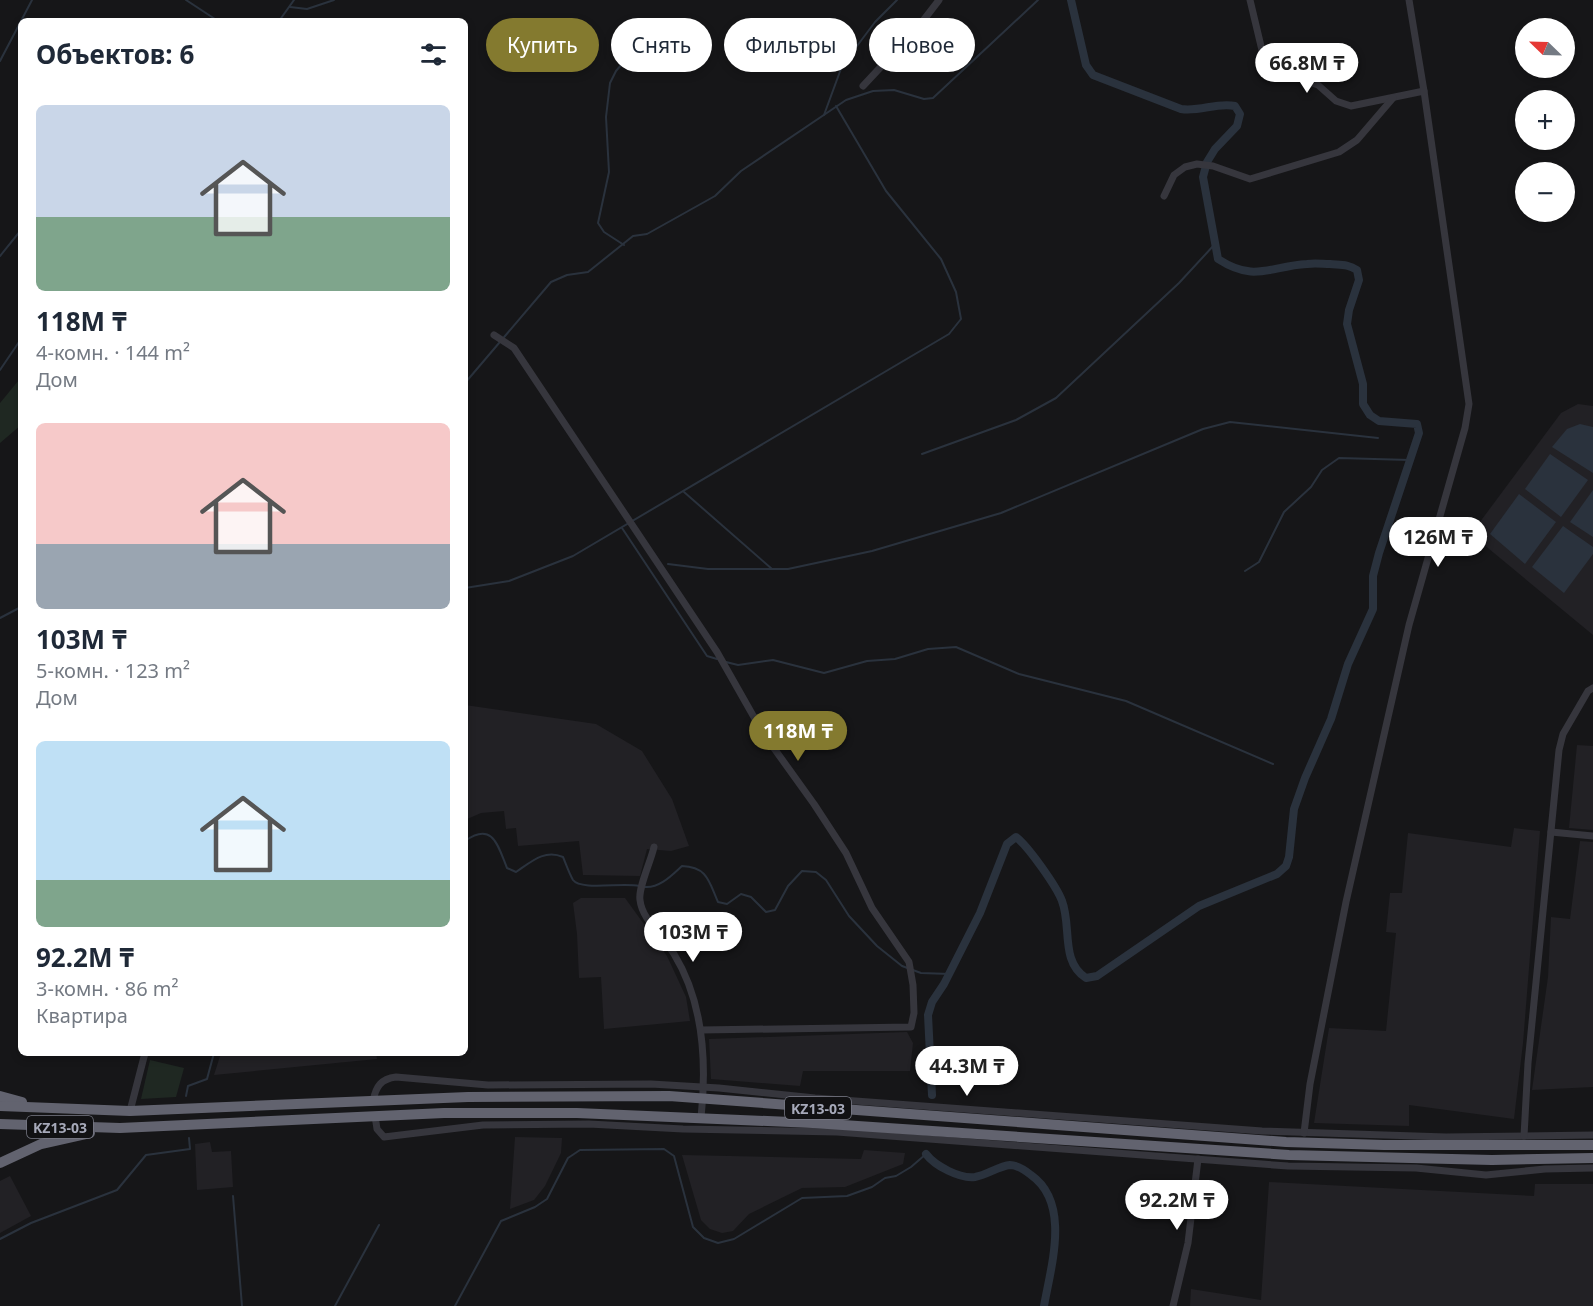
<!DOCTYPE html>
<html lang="ru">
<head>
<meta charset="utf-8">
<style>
	body { margin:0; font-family:"Noto Sans",sans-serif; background:#f6f6f7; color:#1f2937; height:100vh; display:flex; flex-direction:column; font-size:22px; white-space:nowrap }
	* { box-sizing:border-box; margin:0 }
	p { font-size:20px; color:#747a83 }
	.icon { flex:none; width:33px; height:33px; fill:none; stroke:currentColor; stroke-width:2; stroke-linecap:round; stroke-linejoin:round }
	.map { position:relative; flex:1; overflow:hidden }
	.side { position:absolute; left:18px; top:18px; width:450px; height:1038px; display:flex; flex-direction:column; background:#fff; border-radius:9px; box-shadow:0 3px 9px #0003 }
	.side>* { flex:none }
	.guide { position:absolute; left:486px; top:18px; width:570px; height:54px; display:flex; gap:12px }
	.needle { width:39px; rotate:293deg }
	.buttons { position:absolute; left:1515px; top:18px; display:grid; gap:12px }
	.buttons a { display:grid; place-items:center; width:60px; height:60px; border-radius:50%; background:#fff; box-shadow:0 3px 9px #0003; font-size:30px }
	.price { position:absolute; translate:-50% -51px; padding:0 14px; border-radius:21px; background:#fff; color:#222; font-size:20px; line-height:39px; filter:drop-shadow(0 2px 3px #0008) }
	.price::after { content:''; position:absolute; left:50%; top:36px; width:18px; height:14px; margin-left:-9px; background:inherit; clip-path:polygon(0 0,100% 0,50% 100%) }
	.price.on { background:#847a2f; color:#fff }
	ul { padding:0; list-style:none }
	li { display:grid; align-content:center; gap:12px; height:318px; padding:0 18px }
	li span { display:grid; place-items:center; height:186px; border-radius:9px; color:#555 }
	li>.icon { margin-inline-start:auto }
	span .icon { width:108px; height:108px; fill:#fffc; stroke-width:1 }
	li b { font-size:26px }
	h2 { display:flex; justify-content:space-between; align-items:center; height:72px; padding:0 18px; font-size:26px }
	.chip { padding:0 21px; border-radius:27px; background:#fff; box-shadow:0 3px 9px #0003; font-size:21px; line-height:54px }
	.chip.on { background:#847a2f; color:#fff }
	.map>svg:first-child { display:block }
</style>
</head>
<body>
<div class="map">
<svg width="1593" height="1306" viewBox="0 0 1593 1306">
	<rect width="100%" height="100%" fill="#161618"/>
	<g fill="#222125">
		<polygon points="1578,404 1593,406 1593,635 1471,534 1561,413"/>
		<polygon points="465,705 596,724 642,751 672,799 689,846 671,851 647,849 640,876 583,875 579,841 518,846 516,828 506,829 504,811 481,813 465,820"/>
		<polygon points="1577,745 1593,746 1593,830 1569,828"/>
		<polygon points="1514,828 1540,831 1523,1043 1514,1119 1409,1105 1409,1126 1314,1123 1329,1028 1386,1031 1396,933 1386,932 1390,893 1402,893 1408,833 1511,847"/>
		<polygon points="1580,841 1593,842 1593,1087 1532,1090 1548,977 1551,917 1570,919"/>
		<polygon points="581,898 625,898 667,956 686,997 690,1021 604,1029 601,977 579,978 577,934 573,903"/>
		<polygon points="907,1032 913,1043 910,1071 803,1071 800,1086 711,1079 709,1039"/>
		<polygon points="221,1053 376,1053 377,1059 214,1075"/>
		<polygon points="515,1137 562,1138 561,1153 545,1186 534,1200 510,1209"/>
		<polygon points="210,1142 212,1152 231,1151 233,1187 197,1190 195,1144"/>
		<polygon points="864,1150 905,1153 903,1164 845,1187 802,1188 749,1214 733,1231 722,1233 710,1229 701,1220 682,1155 861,1159"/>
		<polygon points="10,1176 31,1216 0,1233 0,1181"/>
		<polygon points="1269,1182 1534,1196 1535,1184 1593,1184 1593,1306 1190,1306 1191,1289 1261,1300"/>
	</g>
	<g fill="#1f2822">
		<polygon points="19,380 21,425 0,443 0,403"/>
		<polygon points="150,1060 184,1068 176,1097 141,1099"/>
	</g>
	<g fill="#2a323d">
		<polygon points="1580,424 1593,427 1593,473 1552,447 1567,429"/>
		<polygon points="1550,454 1588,480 1561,517 1525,489"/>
		<polygon points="1593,490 1593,537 1570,522"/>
		<polygon points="1519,494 1556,522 1525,564 1490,534"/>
		<polygon points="1563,526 1593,547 1593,554 1564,593 1532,567"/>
	</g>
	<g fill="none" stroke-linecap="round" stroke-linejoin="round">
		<g stroke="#2a323d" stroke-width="2">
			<polyline points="186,0 218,21"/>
			<polyline points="290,7 307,9 334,0"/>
			<polyline points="21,21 32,0"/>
			<polyline points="279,21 294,0"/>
			<polyline points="0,61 21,21"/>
			<polyline points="824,115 842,66 875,22 897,0"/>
			<polyline points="624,245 604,232 598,223 609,172 606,117 610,83 616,71 650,31"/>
			<polyline points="0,256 21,230"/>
			<polyline points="0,370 21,339"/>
			<polyline points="465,383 551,282 567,275 588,272 633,236 647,234 715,196 741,171 846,100 873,91 894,90 924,99 933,98 1038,0"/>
			<polyline points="922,454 1016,420 1056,398 1179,283 1215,244"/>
			<polyline points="684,492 772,569"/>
			<polyline points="622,528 707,656 717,659"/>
			<polyline points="668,564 708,569 788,569 872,551 1001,513 1203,429 1230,422 1378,438"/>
			<polyline points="1245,571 1259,562 1284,512 1311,487 1322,470 1339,458 1410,460"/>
			<polyline points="465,588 509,581 573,556 949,334 961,319 956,292 941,259 886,191 836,106"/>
			<polyline points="0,618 21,607"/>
			<polyline points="726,662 738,665 773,660 824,673 867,661 895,659 928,649 956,647 1019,674 1126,701 1273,764"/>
			<path d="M 465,841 C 493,821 498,846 507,868 L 516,872 C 531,862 544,849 563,857 C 566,864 569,873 573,880 C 581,891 624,882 639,886"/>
			<path d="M 645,887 C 660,888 672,875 682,866 C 708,867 709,882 718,902 L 727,904 L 741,894 L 751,897 L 766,912 L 775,910 L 788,886 L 802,871 L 816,872 L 826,880 L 849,916 L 877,946 L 902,966 L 921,973 L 950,974"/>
			<polyline points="186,1096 188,1086 207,1079 214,1053"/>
			<polyline points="233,1196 242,1306"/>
			<polyline points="0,1239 31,1223 117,1190 146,1155 190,1149 189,1138"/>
			<polyline points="335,1306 379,1225"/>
			<polyline points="455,1306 501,1221 535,1207 547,1199 568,1158 580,1150 664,1149 674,1156 693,1227 704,1238 718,1243 734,1239 802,1198 847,1196 872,1187 885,1178 896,1176 911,1167 926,1154"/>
		</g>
		<g stroke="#2a323d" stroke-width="8">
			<path d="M 932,1095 L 928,1015 L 932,1002 L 944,984 L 980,913 L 1007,844 L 1016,837 C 1028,846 1057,887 1062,901 C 1072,927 1060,961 1086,978 L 1097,976 L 1199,906 L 1277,874 L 1286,866 L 1289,857 L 1294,809 L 1305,778 L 1331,719 L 1348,664 L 1373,609 L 1373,576 L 1379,553 L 1419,433 L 1417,424 L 1379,421 L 1370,415 L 1363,404 L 1363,384 L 1347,324 L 1349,310 L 1359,280 L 1357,270 C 1348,264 1341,265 1330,264 C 1323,264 1315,263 1307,264 C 1270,266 1255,283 1218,259 L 1203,177 L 1207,162 L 1215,149 L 1237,126 L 1240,114 L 1235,106 C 1217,102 1200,112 1181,109 L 1093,75 L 1086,65 L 1071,0"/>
			<path d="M 926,1154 C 935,1166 960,1179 975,1177 C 987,1175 999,1166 1010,1165 C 1018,1165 1026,1171 1031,1175 C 1071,1203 1051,1266 1044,1306"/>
		</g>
		<g stroke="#36363d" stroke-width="7">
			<polyline points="1250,0 1266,67 1318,85 1336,101 1351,106 1424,91"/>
			<polyline points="863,86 919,26 939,0"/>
			<polyline points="1164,196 1174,175 1185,167 1197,164 1213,166 1250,179 1339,152 1357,140 1393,98"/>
			<polyline points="494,335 514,348 717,652 763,733 814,804 846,853 872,908 909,962 913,985 914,1013 911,1027 701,1030"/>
			<polyline points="1551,832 1593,836"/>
			<path d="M 654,847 C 651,861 638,888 640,900 C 642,920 664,937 674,954 C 704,1003 707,1062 701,1118"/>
			<path d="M 373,1101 C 376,1086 381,1079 396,1077 L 488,1085 L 651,1084 L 719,1088 L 815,1098 L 1262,1131 L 1446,1137 L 1593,1135"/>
			<polyline points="130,1111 145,1053"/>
			<polyline points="375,1116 377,1129 384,1137 483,1125 589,1124 683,1129 837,1132 1288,1166 1416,1168 1486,1175 1545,1169 1593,1168"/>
			<polyline points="1304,1133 1310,1084 1346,902 1409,625 1465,428 1469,404 1424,91 1409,0"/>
			<polyline points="1524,1136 1528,1063 1559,750 1563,734 1588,691 1593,688"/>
			<polyline points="1173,1306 1188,1243 1198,1159"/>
		</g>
		<g stroke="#62636f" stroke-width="10">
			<polyline points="0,1096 22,1102"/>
			<polyline points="0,1106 130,1111 468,1097 669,1096 1286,1142 1384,1145 1593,1145"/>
			<polyline points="0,1124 120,1128 444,1113 577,1113 813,1123 1289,1155 1492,1160 1593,1158"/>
			<polyline points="0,1163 41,1144 90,1133"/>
		</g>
	</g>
	<g text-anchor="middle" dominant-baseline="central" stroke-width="4.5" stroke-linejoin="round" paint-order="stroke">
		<g fill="#111113" stroke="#797b87" stroke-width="1.5">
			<rect x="785" y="1097" width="66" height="22" rx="4.5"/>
			<rect x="27" y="1116" width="66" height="22" rx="4.5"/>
		</g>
		<g font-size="14" font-weight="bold" fill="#a6a9b9">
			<text x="818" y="1108">KZ13-03</text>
			<text x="60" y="1127">KZ13-03</text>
		</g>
	</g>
</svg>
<div class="buttons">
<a><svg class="needle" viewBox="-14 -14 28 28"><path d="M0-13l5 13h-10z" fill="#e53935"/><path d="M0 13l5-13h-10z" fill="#747a83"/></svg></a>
<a>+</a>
<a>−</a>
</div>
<b class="price" style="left:1307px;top:94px">66.8M ₸</b>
<b class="price" style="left:1438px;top:568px">126M ₸</b>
<b class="price on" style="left:798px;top:762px">118M ₸</b>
<b class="price" style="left:693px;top:963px">103M ₸</b>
<b class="price" style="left:967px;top:1097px">44.3M ₸</b>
<b class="price" style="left:1177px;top:1231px">92.2M ₸</b>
<div class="guide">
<a class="chip on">Купить</a>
<a class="chip">Снять</a>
<a class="chip">Фильтры</a>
<a class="chip">Новое</a>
</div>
<section class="side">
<h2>Объектов: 6<svg class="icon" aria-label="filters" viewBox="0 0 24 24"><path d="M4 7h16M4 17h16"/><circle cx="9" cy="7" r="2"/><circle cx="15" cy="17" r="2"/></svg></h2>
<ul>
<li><span style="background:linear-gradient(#c9d6e8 60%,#7fa58c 0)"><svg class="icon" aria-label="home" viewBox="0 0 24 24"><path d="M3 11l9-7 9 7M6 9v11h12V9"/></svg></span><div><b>118M ₸</b><p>4-комн. · 144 m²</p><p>Дом</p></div></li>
<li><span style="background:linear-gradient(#f6c9c9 65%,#9aa5b1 0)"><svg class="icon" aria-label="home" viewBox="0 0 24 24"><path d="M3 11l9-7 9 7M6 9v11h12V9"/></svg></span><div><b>103M ₸</b><p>5-комн. · 123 m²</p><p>Дом</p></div></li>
<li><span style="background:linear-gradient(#bfe0f5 75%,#7fa58c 0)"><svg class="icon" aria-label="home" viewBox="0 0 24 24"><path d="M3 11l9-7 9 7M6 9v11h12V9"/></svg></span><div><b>92.2M ₸</b><p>3-комн. · 86 m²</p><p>Квартира</p></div></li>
</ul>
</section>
</div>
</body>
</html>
